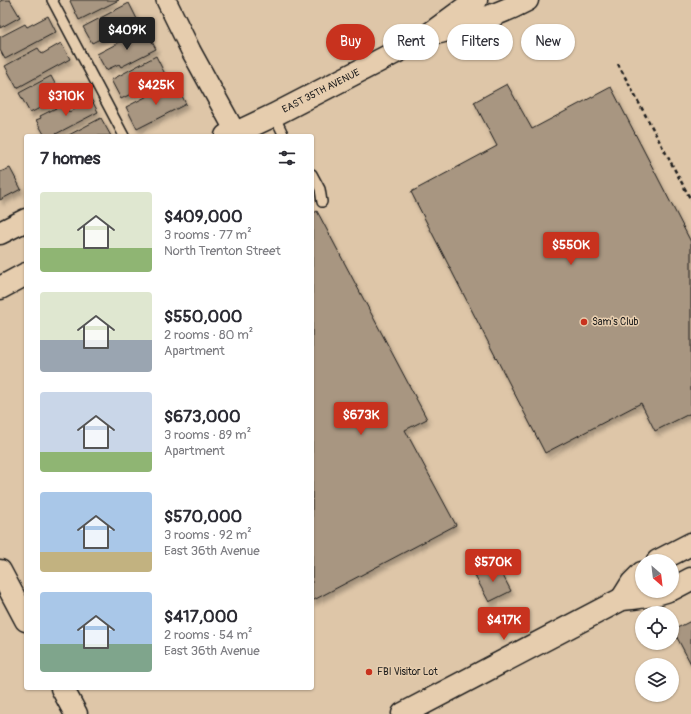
<!DOCTYPE html>
<html lang="en">
<head>
<meta charset="utf-8">
<style>
	body { margin:0; font-family:Pangolin,sans-serif; background:#f7f7f7; color:#2b2b33; height:100vh; display:flex; flex-direction:column; font-size:15px; white-space:nowrap }
	* { box-sizing:border-box; margin:0 }
	p { font-size:13px; color:#7c7c81 }
	.icon { flex:none; width:22px; height:22px; fill:none; stroke:currentColor; stroke-width:2; stroke-linecap:round; stroke-linejoin:round }
	.map { position:relative; flex:1; overflow:hidden }
	.side { position:absolute; left:24px; top:134px; width:290px; height:556px; display:flex; flex-direction:column; background:#fff; border-radius:4px; box-shadow:0 1px 3px #0004 }
	.side>* { flex:none }
	.hud { position:absolute; left:326px; top:24px; width:305px; height:36px; display:flex; gap:8px }
	.needle { width:26px; rotate:152deg }
	.tools { position:absolute; left:635px; top:554px; display:grid; gap:8px }
	.tools a { display:grid; place-items:center; width:44px; height:44px; border-radius:50%; background:#fff; box-shadow:0 1px 3px #0004; font-size:20px }
	.price { position:absolute; translate:-50% -34px; padding:0 9px; border-radius:4px; background:#c8321e; color:#fff; font-size:13px; line-height:26px; filter:drop-shadow(0 1px 2px #0008) }
	.price::after { content:''; position:absolute; left:50%; top:24px; width:12px; height:9px; margin-left:-6px; background:inherit; clip-path:polygon(0 0,100% 0,50% 100%) }
	.price.active { background:#222; color:#fff }
	ul { padding:0; list-style:none }
	li { display:flex; align-items:center; gap:12px; height:100px; padding:0 16px }
	li span { display:grid; place-items:center; flex:none; width:112px; height:80px; border-radius:4px; color:#555 }
	li>.icon { margin-inline-start:auto }
	span .icon { width:48px; height:48px; fill:#fffc; stroke-width:1 }
	li b { font-size:17px }
	h2 { display:flex; justify-content:space-between; align-items:center; height:48px; padding:0 16px; font-size:17px }
	.pill { padding:0 14px; border-radius:18px; background:#fff; box-shadow:0 1px 3px #0004; font-size:14px; line-height:36px }
	.pill.active { background:#c8321e; color:#fff }
	.map>svg:first-child { display:block }
</style>
</head>
<body>
<div class="map">
<svg width="691" height="714" viewBox="0 0 691 714">
	<defs>
		<filter id="shadow"><feDropShadow dx="2.5" dy="4.5" stdDeviation="2" flood-color="#0004"/></filter>
	</defs>
	<rect width="100%" height="100%" fill="#dec6a8"/>
	<filter id="ink" filterUnits="userSpaceOnUse"><feTurbulence type="fractalNoise" baseFrequency=".025" numOctaves="2"/><feDisplacementMap in="SourceGraphic" scale="8" xChannelSelector="R" yChannelSelector="G"/><feConvolveMatrix kernelMatrix="1 2 1 2 8 2 1 2 1" color-interpolation-filters="sRGB"/></filter>
	<g filter="url(#ink)">
		<g fill="#a89681" stroke="#1c1c1c" filter="url(#shadow)">
			<polygon points="3,0 10,0 20,17 0,28 0,1"/>
			<polygon points="71,0 119,0 79,20 70,1"/>
			<polygon points="129,3 140,25 114,38 112,33 92,43 83,27"/>
			<polygon points="48,16 56,32 5,59 0,50 0,37 25,24 27,27"/>
			<polygon points="145,29 156,49 121,67 119,64 106,70 97,54"/>
			<polygon points="61,43 70,59 17,88 5,66 38,48 42,54"/>
			<polygon points="156,56 166,76 121,99 111,80"/>
			<polygon points="51,76 62,97 30,113 19,93"/>
			<polygon points="175,82 186,104 137,129 126,107"/>
			<polygon points="507,84 532,129 611,87 691,242 691,413 655,431 641,403 545,453 411,192 497,146 474,102"/>
			<polygon points="89,95 98,112 52,136 45,136 36,120 41,118 40,116 64,104 69,112 75,109 72,104"/>
			<polygon points="101,118 111,136 67,136"/>
			<polygon points="10,168 21,189 0,200 0,172"/>
			<polygon points="317,211 427,419 405,430 456,525 312,601 312,214"/>
			<polygon points="497,564 511,591 489,602 475,576"/>
			<polygon points="691,621 691,664 673,630"/>
		</g>
		<g fill="none" stroke-linecap="round" stroke-linejoin="round">
			<defs>
				<g id="lane">
					<polyline points="52,0 124,136"/>
					<polyline points="274,115 284,136"/>
					<polyline points="312,174 320,189 322,202"/>
				</g>
				<polyline id="street" points="166,0 191,51 236,133"/>
				<g id="secondary">
					<path d="M 440,32 C 470,24 499,15 527,0"/>
					<polyline points="226,136 236,133 274,115 427,36 476,0"/>
					<polyline points="0,233 26,220"/>
					<polyline points="0,288 26,274"/>
					<polyline points="658,561 691,544"/>
					<polyline points="0,571 26,620"/>
					<polyline points="672,589 691,579"/>
					<polyline points="622,599 632,583 642,573"/>
					<polyline points="62,688 76,714"/>
					<path d="M 403,714 L 622,599 C 637,598 651,596 666,591"/>
				</g>
			</defs>
			<use href="#lane" stroke="#1c1c1c" stroke-width="12"/>
			<use href="#street" stroke="#1c1c1c" stroke-width="22"/>
			<use href="#secondary" stroke="#1c1c1c" stroke-width="25"/>
			<polyline stroke="#1c1c1c" stroke-width="2.5" stroke-dasharray="4 3" stroke-linecap="butt" points="618,64 691,200"/>
			<use href="#lane" stroke="#e6cdae" stroke-width="9"/>
			<use href="#street" stroke="#e6cdae" stroke-width="19"/>
			<use href="#secondary" stroke="#e6cdae" stroke-width="22"/>
		</g>
	</g>
	<g fill="#c8321e" stroke="#e6cdae" stroke-width="1.5">
		<circle cx="584" cy="322" r="4"/>
		<circle cx="369" cy="672" r="4"/>
	</g>
	<g text-anchor="middle" dominant-baseline="central" stroke-width="3" stroke-linejoin="round" paint-order="stroke">
		<g font-size="10" fill="#1c1c1c" stroke="#e6cdae">
			<text transform="translate(321 91) rotate(-27)">EAST 35TH AVENUE</text>
		</g>
		<g font-size="10" fill="#1c1c1c" stroke="#e6cdae" text-anchor="start">
			<text x="592" y="322">Sam's Club</text>
			<text x="377" y="672">FBI Visitor Lot</text>
		</g>
	</g>
</svg>
<div class="tools">
<a><svg class="needle" viewBox="-14 -14 28 28"><path d="M0-13l5 13h-10z" fill="#e53935"/><path d="M0 13l5-13h-10z" fill="#7c7c81"/></svg></a>
<a><svg class="icon" aria-label="locate" viewBox="0 0 24 24"><circle cx="12" cy="12" r="6"/><path d="M12 2v4M12 18v4M2 12h4M18 12h4"/></svg></a>
<a><svg class="icon" aria-label="layers" viewBox="0 0 24 24"><path d="M12 4l9 5-9 5-9-5zM3 14l9 5 9-5"/></svg></a>
</div>
<b class="price active" style="left:127px;top:51px">$409K</b>
<b class="price" style="left:156px;top:106px">$425K</b>
<b class="price" style="left:66px;top:117px">$310K</b>
<b class="price" style="left:571px;top:266px">$550K</b>
<b class="price" style="left:361px;top:436px">$673K</b>
<b class="price" style="left:493px;top:583px">$570K</b>
<b class="price" style="left:504px;top:641px">$417K</b>
<div class="hud">
<a class="pill active">Buy</a>
<a class="pill">Rent</a>
<a class="pill">Filters</a>
<a class="pill">New</a>
</div>
<section class="side">
<h2>7 homes<svg class="icon" aria-label="filters" viewBox="0 0 24 24"><path d="M4 7h16M4 17h16"/><circle cx="9" cy="7" r="2"/><circle cx="15" cy="17" r="2"/></svg></h2>
<ul>
<li><span style="background:linear-gradient(#dfe7d0 70%,#8fb573 0)"><svg class="icon" aria-label="home" viewBox="0 0 24 24"><path d="M3 11l9-7 9 7M6 9v11h12V9"/></svg></span><div><b>$409,000</b><p>3 rooms · 77 m²</p><p>North Trenton Street</p></div></li>
<li><span style="background:linear-gradient(#dfe7d0 60%,#9aa5b1 0)"><svg class="icon" aria-label="home" viewBox="0 0 24 24"><path d="M3 11l9-7 9 7M6 9v11h12V9"/></svg></span><div><b>$550,000</b><p>2 rooms · 80 m²</p><p>Apartment</p></div></li>
<li><span style="background:linear-gradient(#c9d6e8 75%,#8fb573 0)"><svg class="icon" aria-label="home" viewBox="0 0 24 24"><path d="M3 11l9-7 9 7M6 9v11h12V9"/></svg></span><div><b>$673,000</b><p>3 rooms · 89 m²</p><p>Apartment</p></div></li>
<li><span style="background:linear-gradient(#a9c7e8 75%,#c2b280 0)"><svg class="icon" aria-label="home" viewBox="0 0 24 24"><path d="M3 11l9-7 9 7M6 9v11h12V9"/></svg></span><div><b>$570,000</b><p>3 rooms · 92 m²</p><p>East 36th Avenue</p></div></li>
<li><span style="background:linear-gradient(#a9c7e8 65%,#7fa58c 0)"><svg class="icon" aria-label="home" viewBox="0 0 24 24"><path d="M3 11l9-7 9 7M6 9v11h12V9"/></svg></span><div><b>$417,000</b><p>2 rooms · 54 m²</p><p>East 36th Avenue</p></div></li>
</ul>
</section>
</div>
</body>
</html>
